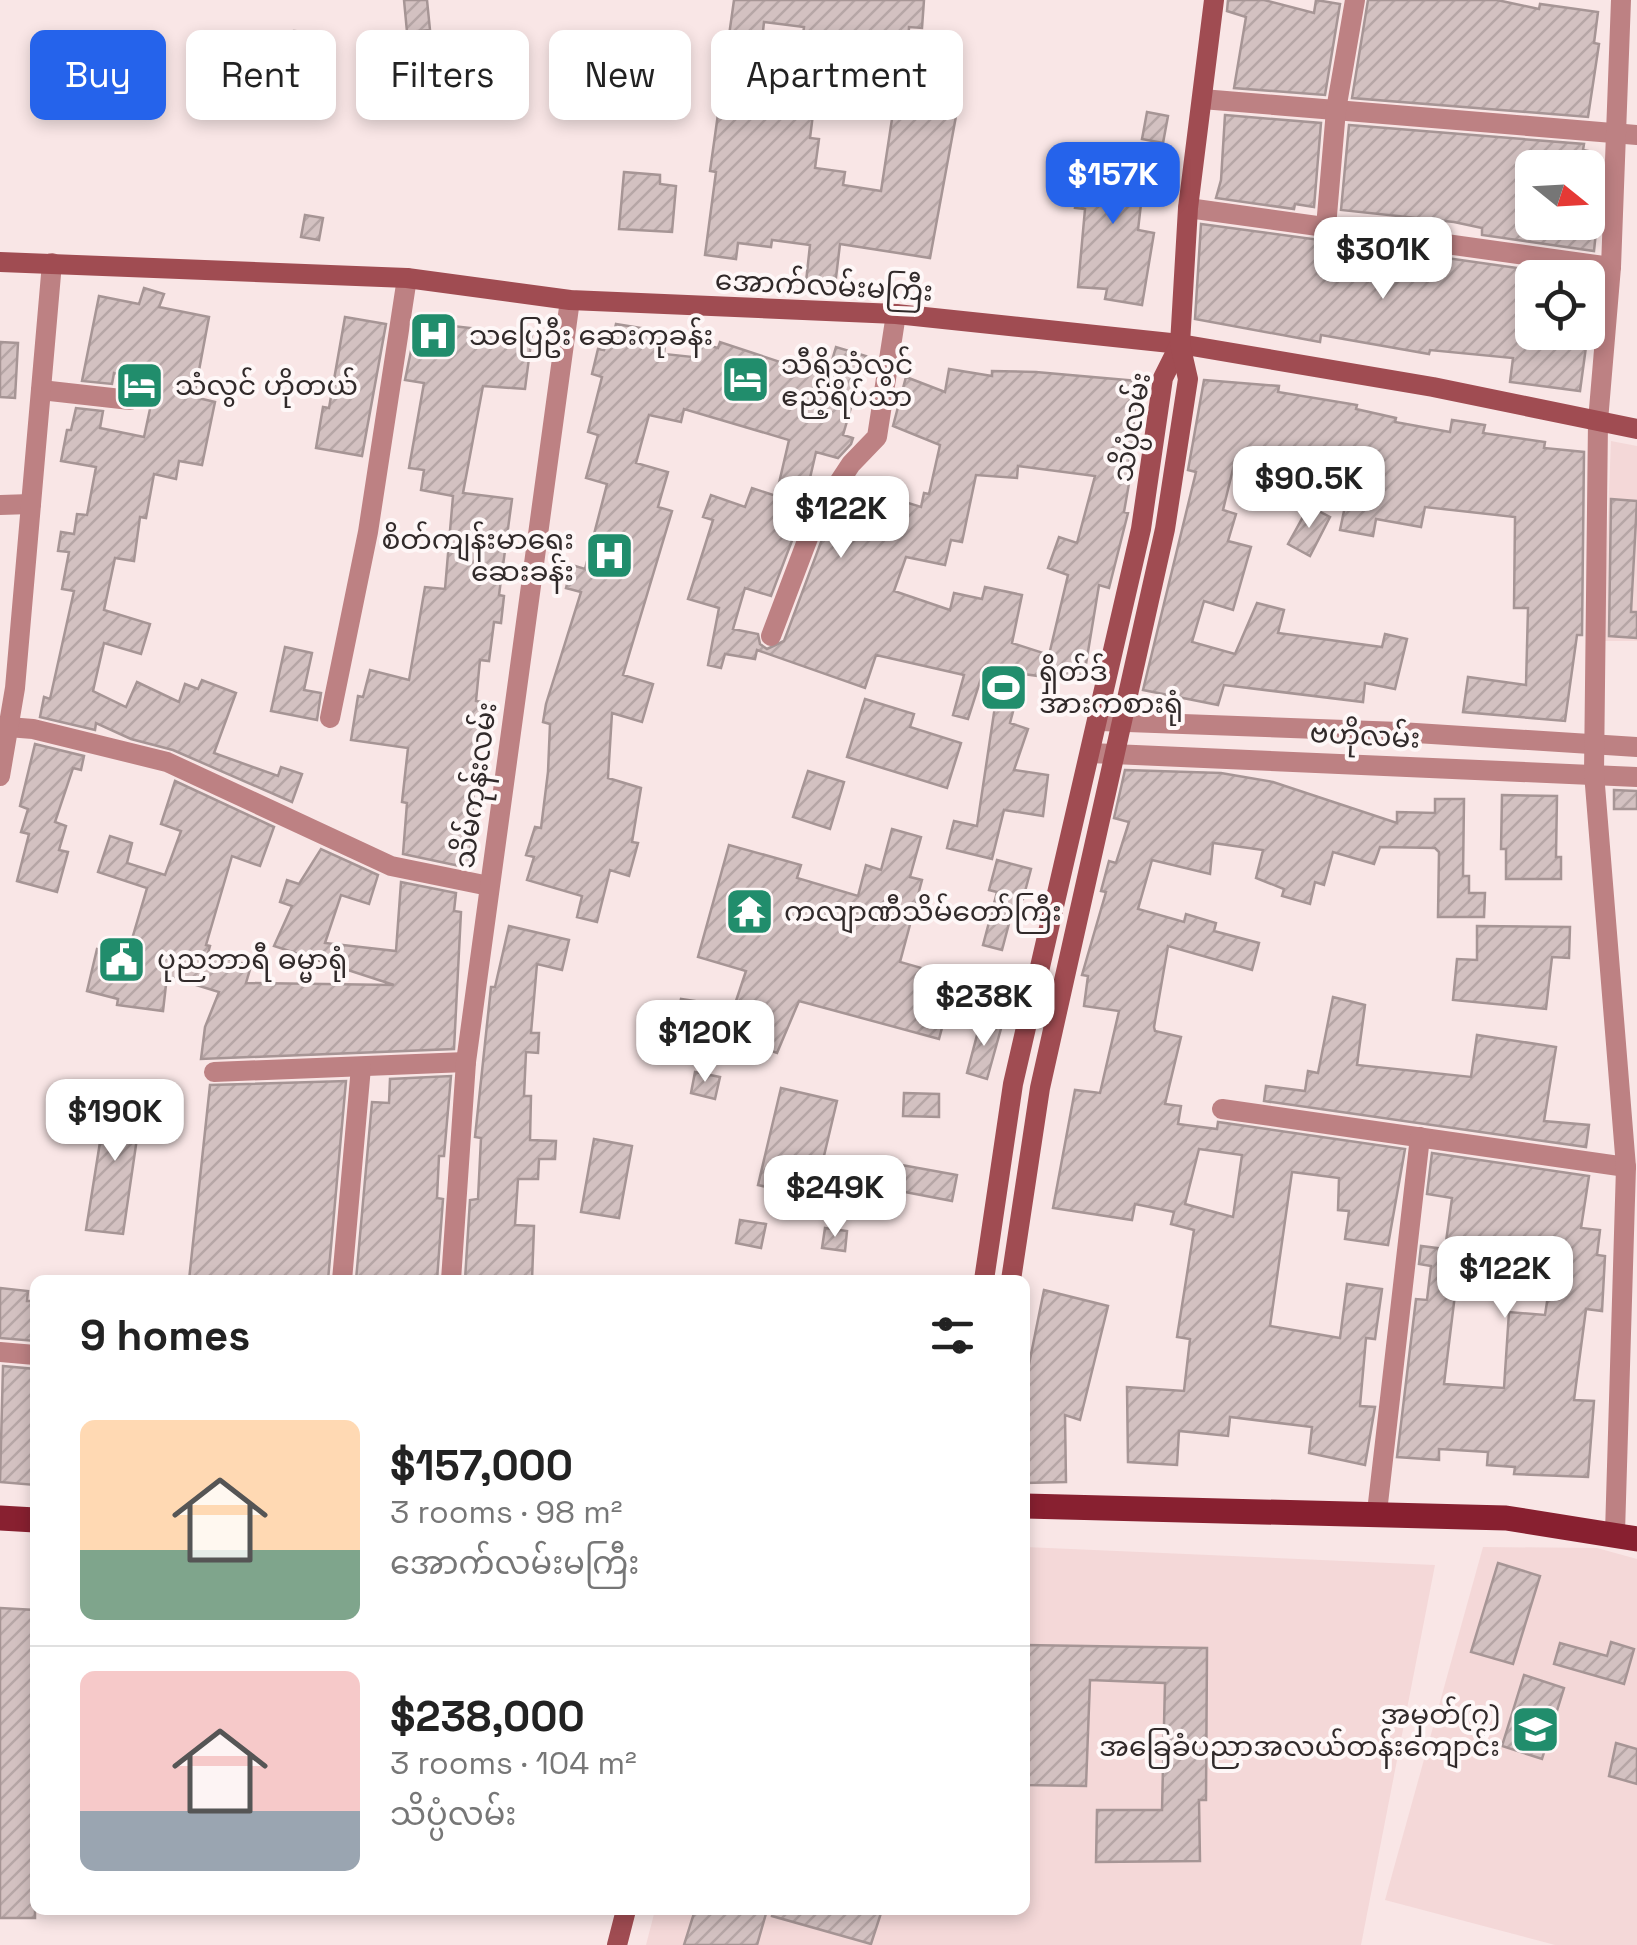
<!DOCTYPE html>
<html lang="en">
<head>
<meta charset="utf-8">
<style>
	body { margin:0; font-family:"Space Grotesk","Noto Sans Myanmar",sans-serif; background:#f2f2f2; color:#222; height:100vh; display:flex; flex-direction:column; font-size:38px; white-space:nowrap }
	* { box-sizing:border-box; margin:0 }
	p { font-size:32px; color:#767676 }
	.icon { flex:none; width:55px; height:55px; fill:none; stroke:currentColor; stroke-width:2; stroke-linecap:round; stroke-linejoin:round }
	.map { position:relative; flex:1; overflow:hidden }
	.sheet { position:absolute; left:30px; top:1275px; width:1000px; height:640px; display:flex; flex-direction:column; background:#fff; border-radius:15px; box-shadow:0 5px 15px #0003 }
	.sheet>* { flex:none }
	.hud { position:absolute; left:30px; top:30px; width:1000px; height:90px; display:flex; gap:20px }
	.needle { width:65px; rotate:108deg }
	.buttons { position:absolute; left:1515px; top:150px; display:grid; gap:20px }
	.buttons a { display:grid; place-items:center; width:90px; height:90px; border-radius:15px; background:#fff; box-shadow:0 5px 15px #0003; font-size:50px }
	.price { position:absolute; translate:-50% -85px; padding:0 22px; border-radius:20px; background:#fff; color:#222; font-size:32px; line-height:65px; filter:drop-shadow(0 2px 5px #0008) }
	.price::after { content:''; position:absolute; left:50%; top:60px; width:30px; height:22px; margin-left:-15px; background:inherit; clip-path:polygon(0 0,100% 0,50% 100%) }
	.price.active { background:#2563eb; color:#fff }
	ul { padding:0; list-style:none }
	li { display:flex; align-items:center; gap:30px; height:250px; padding:0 50px }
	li+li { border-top:2px solid #e0e0e0 }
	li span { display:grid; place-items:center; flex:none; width:280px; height:200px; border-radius:15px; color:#555 }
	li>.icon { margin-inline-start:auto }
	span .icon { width:120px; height:120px; fill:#fffc; stroke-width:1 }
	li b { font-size:42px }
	h2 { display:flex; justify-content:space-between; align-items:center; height:120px; padding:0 50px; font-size:42px }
	.chip { padding:0 35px; border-radius:15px; background:#fff; box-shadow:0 5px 15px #0003; font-size:35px; line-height:90px }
	.chip.active { background:#2563eb; color:#fff }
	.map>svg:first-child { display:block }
</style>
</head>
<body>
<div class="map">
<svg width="1637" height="1945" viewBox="0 0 1637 1945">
	<defs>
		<pattern id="building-hatch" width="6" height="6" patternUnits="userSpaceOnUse" patternTransform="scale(2.5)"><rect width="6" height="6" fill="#d3c1c1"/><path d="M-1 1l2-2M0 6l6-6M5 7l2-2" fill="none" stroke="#b6a6a6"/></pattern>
	</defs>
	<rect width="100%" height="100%" fill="#f9e6e6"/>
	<g fill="#f4d8d8">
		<polygon points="1611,441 1637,446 1637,641 1603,641"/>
		<polygon points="1025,1547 1435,1565 1361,1945 646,1945 655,1910 1025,1910"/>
		<polygon points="1483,1547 1597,1548 1637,1559 1637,1945 1555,1945 1385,1900"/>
	</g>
	<g fill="url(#building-hatch)" stroke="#a69595" stroke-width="2.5" fill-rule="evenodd">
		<polygon points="404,0 427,0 430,30 407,32"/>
		<path d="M 734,0 L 924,0 L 922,28 L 909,27 L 908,45 L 851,42 L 845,87 L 835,86 L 834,93 L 816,90 L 810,138 L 819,139 L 815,168 L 845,172 L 843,185 L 881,191 L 894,106 L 956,116 L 930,258 L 840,244 L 835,286 L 806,282 L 810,245 L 772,240 L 771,247 L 738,243 L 736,259 L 705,255 L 716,172 L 710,171 ZM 764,22 L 804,27 L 798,73 L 759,67 Z"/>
		<polygon points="1228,0 1264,0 1314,13 1316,0 1340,4 1325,95 1234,88 1246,17 1227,11"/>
		<polygon points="1368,0 1497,0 1539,9 1540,4 1598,12 1594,43 1599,44 1588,117 1352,98"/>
		<polygon points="294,31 316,33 312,72 290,69"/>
		<polygon points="1147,112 1168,116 1163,143 1142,139"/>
		<polygon points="1225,115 1321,123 1314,207 1295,204 1294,209 1216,198 1221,180"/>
		<polygon points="1349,125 1584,144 1583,150 1588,151 1585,168 1532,168 1532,222 1597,222 1594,251 1482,235 1482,228 1454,222 1341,210"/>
		<polygon points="1082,152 1146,160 1138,230 1154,233 1142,305 1105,299 1107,289 1078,287 1085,209 1075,208"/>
		<polygon points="624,172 660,175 660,184 676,186 672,232 619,229"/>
		<polygon points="305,215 323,218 319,240 301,237"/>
		<polygon points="1201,224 1320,240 1318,261 1358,267 1362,246 1587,278 1532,278 1532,332 1588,332 1580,391 1510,382 1513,358 1430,350 1429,354 1321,335 1320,342 1195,319"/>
		<polygon points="144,288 164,294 159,307 209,317 194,397 215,402 202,465 179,461 176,479 154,474 146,518 140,517 134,561 115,558 104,610 150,624 141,654 104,643 93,691 126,707 137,682 179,702 185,684 198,689 202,680 236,693 214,753 278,776 281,767 302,774 292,802 173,750 131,739 96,723 95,730 40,717 44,697 50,699 74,591 62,589 69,552 58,551 61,532 74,534 77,514 87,515 96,467 61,461 67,430 71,430 76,408 103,411 100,428 144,437 156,381 114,373 112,384 82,381 99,296 139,304"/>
		<polygon points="345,317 386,324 362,456 316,448 323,407 329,408"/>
		<polygon points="417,322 532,335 525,389 483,386 463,493 512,499 499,595 504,596 501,623 494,622 489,661 480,660 476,701 490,703 487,731 478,730 469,868 403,854 407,803 402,802 408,748 351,740 358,696 363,697 370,670 409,680 425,587 445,589 453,496 421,490 424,470 409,468 424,383 405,380"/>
		<path d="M 616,324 L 666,332 L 664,354 L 692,357 L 694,342 L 718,348 L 720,342 L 810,372 L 813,362 L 830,367 L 836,347 L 866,356 L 843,435 L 853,438 L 851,444 L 838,458 L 816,452 L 801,517 L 771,596 L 745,588 L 733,629 L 758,634 L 760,644 L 767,649 L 784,641 L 824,534 L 833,537 L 853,486 L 921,507 L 924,493 L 929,494 L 940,445 L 893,426 L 906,377 L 945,392 L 949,369 L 992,376 L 992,371 L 1036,372 L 1137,381 L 1133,432 L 1138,432 L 1124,512 L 1128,513 L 1109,588 L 1099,585 L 1083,682 L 1023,674 L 1010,723 L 1028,729 L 1014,770 L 1048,775 L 1043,816 L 1004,810 L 992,859 L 947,848 L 954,821 L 977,826 L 1000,673 L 984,669 L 968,719 L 953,715 L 964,675 L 876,655 L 865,688 L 757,650 L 755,659 L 725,654 L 721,668 L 708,665 L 719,608 L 688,599 L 713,520 L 703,517 L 711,495 L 745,507 L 752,488 L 776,496 L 789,440 L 684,409 L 681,422 L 649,415 L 636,463 L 668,472 L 658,507 L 672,511 L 623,675 L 653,684 L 642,722 L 612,713 L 608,778 L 641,788 L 632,842 L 638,843 L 629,876 L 610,870 L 597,922 L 577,917 L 582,896 L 527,880 L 534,857 L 526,855 L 535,827 L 541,828 L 548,772 L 550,724 L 543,722 L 546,704 L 581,592 L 566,588 L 572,565 L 585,569 L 607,484 L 586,478 L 598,435 L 588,432 L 602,377 L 592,374 L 598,349 L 604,350 L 607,338 L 612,340 ZM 1018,466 L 1095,476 L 1077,543 L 1059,537 L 1048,568 L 1068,575 L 1049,655 L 1012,643 L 1022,595 L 985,587 L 982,599 L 954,593 L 950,610 L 894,591 L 906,557 L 945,565 L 951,540 L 962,542 L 976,475 L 1017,478 Z"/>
		<polygon points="0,342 18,343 15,398 0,397"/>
		<polygon points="1204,380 1279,386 1278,392 1357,405 1356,409 1396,418 1395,422 1450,432 1452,420 1485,425 1483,433 1545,442 1544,448 1584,452 1582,635 1577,635 1565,721 1463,712 1468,677 1526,685 1528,608 1514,608 1515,517 1425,507 1421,527 1376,519 1373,536 1340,530 1352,473 1311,466 1306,502 1268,496 1272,470 1234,465 1223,510 1236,514 1228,541 1251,547 1233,610 1204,601 1192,642 1235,654 1257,603 1284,610 1278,633 1382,647 1385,634 1407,639 1395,689 1365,683 1363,702 1224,685 1218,705 1143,690 1196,472 1188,470"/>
		<polygon points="1611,499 1637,501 1631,612 1637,612 1637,638 1609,636"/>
		<polygon points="1309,506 1330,517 1310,556 1288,544"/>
		<polygon points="285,647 312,653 304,690 321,693 317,720 271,711"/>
		<polygon points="865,699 914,714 910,727 961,743 947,788 847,757"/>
		<polygon points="35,744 84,756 81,770 73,768 55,822 66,826 59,850 68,852 57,892 17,881 29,834 21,832 28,809 20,806"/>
		<path d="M 1125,770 L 1221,773 L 1273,782 L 1397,823 L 1397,812 L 1435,813 L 1435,799 L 1464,799 L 1463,876 L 1469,876 L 1469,893 L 1485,893 L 1484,917 L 1438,917 L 1439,852 L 1435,848 L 1380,847 L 1374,864 L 1333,852 L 1324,885 L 1315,882 L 1310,904 L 1282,896 L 1284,889 L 1256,878 L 1263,850 L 1213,843 L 1210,874 L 1152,860 L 1138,909 L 1184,922 L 1186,914 L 1216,923 L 1214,931 L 1259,943 L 1252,970 L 1168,946 L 1154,1027 L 1155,1031 L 1181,1037 L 1165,1104 L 1181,1106 L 1178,1124 L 1217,1129 L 1218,1122 L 1405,1149 L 1388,1245 L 1345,1239 L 1349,1211 L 1338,1210 L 1339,1178 L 1292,1172 L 1270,1326 L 1340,1338 L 1347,1284 L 1382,1289 L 1375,1339 L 1366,1338 L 1360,1406 L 1375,1407 L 1365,1465 L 1309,1453 L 1312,1427 L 1230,1417 L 1228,1436 L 1179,1431 L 1177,1465 L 1128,1462 L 1127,1387 L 1184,1391 L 1190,1339 L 1177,1337 L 1194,1230 L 1171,1224 L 1174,1212 L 1135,1204 L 1132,1220 L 1053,1208 L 1075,1090 L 1100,1093 L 1119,1011 L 1084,1006 L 1088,976 L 1082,975 L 1106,892 L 1101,891 L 1109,861 L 1116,863 L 1129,822 L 1114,818 ZM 1199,1149 L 1242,1155 L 1233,1217 L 1185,1204 Z"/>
		<polygon points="808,771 844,782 830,829 793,817"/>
		<polygon points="175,781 274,827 260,866 232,856 206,945 210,946 208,953 251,966 246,983 394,985 274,946 292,906 280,902 287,880 299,884 321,849 378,875 369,904 341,895 325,943 396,951 401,882 456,893 454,911 461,912 454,1049 201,1059 205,1027 219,992 167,976 163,1011 117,1005 118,999 87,991 97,949 127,956 147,888 98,872 110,836 132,843 127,863 165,875 181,831 161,824"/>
		<polygon points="1614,790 1637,791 1637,809 1614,809"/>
		<polygon points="1502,795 1557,796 1556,857 1561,857 1561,879 1506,879 1506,849 1501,849"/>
		<polygon points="892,829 921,837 910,877 922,880 900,962 946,975 944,981 954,983 939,1039 799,1001 777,1053 710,1029 708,1039 674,1033 681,999 734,1007 746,971 698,957 729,845 801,865 797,878 858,896 866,865 881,870"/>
		<polygon points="997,860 1031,869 1023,899 1016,897 1002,950 983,945 997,892 989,890"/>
		<polygon points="509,926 569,940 562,970 537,964 531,1033 539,1033 538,1053 526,1052 524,1096 531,1096 530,1140 556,1141 555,1159 539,1159 538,1179 518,1179 515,1225 534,1226 532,1280 465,1280 470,1200 478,1199 481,1138 475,1137 491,987 495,987"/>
		<polygon points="1477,926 1570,927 1569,958 1552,957 1546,1009 1453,1000 1457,959 1477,960"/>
		<polygon points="1333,997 1365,1005 1357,1065 1471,1077 1477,1035 1556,1047 1544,1121 1589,1125 1586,1147 1264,1101 1266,1086 1305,1091 1308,1071 1318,1073"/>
		<polygon points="981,1020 1002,1025 987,1079 967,1073"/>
		<polygon points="695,1072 720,1077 715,1099 691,1093"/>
		<polygon points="451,1076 444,1156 439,1156 437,1198 443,1199 437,1280 356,1280 372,1102 389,1103 390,1079"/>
		<polygon points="346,1081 328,1280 189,1280 210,1085"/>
		<polygon points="781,1088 837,1101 814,1198 758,1185"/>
		<polygon points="108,1092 143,1097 123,1234 86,1230"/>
		<polygon points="904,1093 939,1094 939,1117 903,1116"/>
		<polygon points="594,1139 632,1146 619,1218 581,1212"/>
		<path d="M 1432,1153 L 1589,1176 L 1581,1228 L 1600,1230 L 1597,1255 L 1605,1256 L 1602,1311 L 1586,1309 L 1574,1400 L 1594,1401 L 1588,1477 L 1514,1474 L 1515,1467 L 1487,1465 L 1488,1452 L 1439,1449 L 1439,1460 L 1397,1457 L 1416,1299 L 1427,1300 L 1431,1266 L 1419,1264 L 1421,1246 L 1445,1249 L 1452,1198 L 1427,1194 ZM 1517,1238 L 1556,1244 L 1545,1315 L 1509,1312 L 1504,1388 L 1444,1384 L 1458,1270 L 1512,1274 Z"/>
		<polygon points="863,1158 957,1175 952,1201 858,1183"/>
		<polygon points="740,1220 766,1224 761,1248 736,1243"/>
		<polygon points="825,1228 847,1231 845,1251 822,1248"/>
		<polygon points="0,1288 28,1291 27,1301 35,1301 35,1341 0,1338"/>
		<polygon points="1044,1290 1108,1306 1080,1420 1065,1415 1066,1482 1025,1483 1025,1384"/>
		<polygon points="3,1366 35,1369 35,1485 0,1482"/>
		<polygon points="1498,1563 1540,1576 1513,1664 1471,1652"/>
		<polygon points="0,1608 35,1610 35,1918 0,1918"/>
		<polygon points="1611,1642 1634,1649 1624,1684 1554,1664 1560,1643 1607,1656"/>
		<polygon points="1025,1645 1207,1648 1206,1800 1199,1800 1200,1861 1096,1862 1097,1810 1162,1810 1165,1683 1090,1680 1086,1786 1025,1785"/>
		<polygon points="1524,1675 1564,1688 1542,1759 1502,1746"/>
		<polygon points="1616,1743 1637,1749 1637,1784 1609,1776"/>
		<polygon points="695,1910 767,1910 757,1945 684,1945"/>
		<polygon points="773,1910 882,1910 871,1944 772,1916"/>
	</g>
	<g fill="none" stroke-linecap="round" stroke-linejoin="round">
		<g stroke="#bd8183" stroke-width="20">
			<polyline points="1202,99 1637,135"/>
			<polyline points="1188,208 1611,267"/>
			<polyline points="1326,227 1336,110 1355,0"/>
			<polyline points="41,390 130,400"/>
			<polyline points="0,505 31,504"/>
			<polyline points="771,636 816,517 851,464 877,437 896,314"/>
			<polyline points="330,718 368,532 407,278"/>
			<polyline points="1100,721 1400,732 1637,747"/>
			<polyline points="8,727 33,729 167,762 391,866 489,886"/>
			<polyline points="1090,753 1637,777"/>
			<polyline points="0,776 15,688 52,263"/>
			<polyline points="214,1072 466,1062"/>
			<polyline points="1222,1109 1626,1167"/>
			<polyline points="342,1280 361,1067"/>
			<polyline points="451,1280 466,1062 570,300"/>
			<polyline points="0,1352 35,1355"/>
			<polyline points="1377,1512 1420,1137"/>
			<polyline points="1615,1533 1626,1167 1594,773 1598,421 1611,267 1621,0"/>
		</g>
		<g stroke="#a04c52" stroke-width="20">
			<polyline points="0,262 407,278 570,300 896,314 1180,344 1433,387 1637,429"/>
			<polyline points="984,1280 1013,1084 1141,529 1163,378 1180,344"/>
			<polyline points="1011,1280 1040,1088 1165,529 1188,379 1180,344 1188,208 1214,0"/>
			<polyline points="617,1945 626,1910"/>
		</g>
		<g stroke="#882030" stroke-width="25">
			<polyline points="1025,1506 1506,1518 1637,1539"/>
			<polyline points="0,1518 35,1520"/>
		</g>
	</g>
	<defs>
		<symbol id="hospital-square" viewBox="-11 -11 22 22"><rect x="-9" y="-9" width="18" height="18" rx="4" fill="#218d6c" stroke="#fef7f7"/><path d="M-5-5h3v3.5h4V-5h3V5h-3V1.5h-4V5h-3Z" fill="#fff"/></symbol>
		<symbol id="hotel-square" viewBox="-11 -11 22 22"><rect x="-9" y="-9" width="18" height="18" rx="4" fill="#218d6c" stroke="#fef7f7"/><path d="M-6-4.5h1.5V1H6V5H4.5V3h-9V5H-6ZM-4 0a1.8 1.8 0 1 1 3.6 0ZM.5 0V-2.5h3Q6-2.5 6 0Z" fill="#fff"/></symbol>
		<symbol id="stadium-square" viewBox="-11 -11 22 22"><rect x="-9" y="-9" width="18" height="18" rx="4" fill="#218d6c" stroke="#fef7f7"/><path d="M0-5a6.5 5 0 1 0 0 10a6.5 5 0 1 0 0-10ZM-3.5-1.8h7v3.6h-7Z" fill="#fff"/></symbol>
		<symbol id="temple-square" viewBox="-11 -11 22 22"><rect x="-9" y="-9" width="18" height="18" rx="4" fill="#218d6c" stroke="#fef7f7"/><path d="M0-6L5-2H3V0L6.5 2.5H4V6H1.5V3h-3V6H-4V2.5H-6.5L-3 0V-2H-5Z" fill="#fff"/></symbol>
		<symbol id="civic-square" viewBox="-11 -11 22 22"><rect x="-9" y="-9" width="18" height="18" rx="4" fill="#218d6c" stroke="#fef7f7"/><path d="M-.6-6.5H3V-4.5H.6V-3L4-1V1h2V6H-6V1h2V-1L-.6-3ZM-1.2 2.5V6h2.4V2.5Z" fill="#fff"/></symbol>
		<symbol id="school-square" viewBox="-11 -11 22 22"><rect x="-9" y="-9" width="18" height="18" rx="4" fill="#218d6c" stroke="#fef7f7"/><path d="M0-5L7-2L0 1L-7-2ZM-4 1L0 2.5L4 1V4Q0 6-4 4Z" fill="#fff"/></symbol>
	</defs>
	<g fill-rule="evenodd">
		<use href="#hospital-square" x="406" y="308" width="55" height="55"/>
		<use href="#hotel-square" x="718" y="352" width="55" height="55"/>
		<use href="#hotel-square" x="112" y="358" width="55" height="55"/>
		<use href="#hospital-square" x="582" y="528" width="55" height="55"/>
		<use href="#stadium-square" x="976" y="660" width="55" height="55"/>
		<use href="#temple-square" x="722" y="884" width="55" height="55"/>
		<use href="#civic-square" x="94" y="932" width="55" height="55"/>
		<use href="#school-square" x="1508" y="1702" width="55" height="55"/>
	</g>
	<g text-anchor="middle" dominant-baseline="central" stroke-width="8" stroke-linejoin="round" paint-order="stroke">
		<g font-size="28" fill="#312a2a" stroke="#fef7f7">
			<text transform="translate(824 285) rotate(3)">အောက်လမ်းမကြီး</text>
			<text transform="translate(1131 427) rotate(-80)">သိပ္ပံလမ်း</text>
			<text transform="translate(1365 735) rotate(3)">ဗဟိုလမ်း</text>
			<text transform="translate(475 785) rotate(-82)">သိမ်ကုန်းလမ်း</text>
		</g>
		<g font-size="28" fill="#312a2a" stroke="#fef7f7" text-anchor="start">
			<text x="469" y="335">သပြေဦး ဆေးကုခန်း</text>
			<text x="781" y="364">သီရိသံလွင်<tspan x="781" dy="32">ဧည့်ရိပ်သာ</tspan></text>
			<text x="175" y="385">သံလွင် ဟိုတယ်</text>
			<text x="574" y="539" text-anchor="end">စိတ်ကျန်းမာရေး<tspan x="574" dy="32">ဆေးခန်း</tspan></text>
			<text x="1039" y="671">ရှိတ်ဒ်<tspan x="1039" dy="32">အားကစားရုံ</tspan></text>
			<text x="784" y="911">ကလျာဏီသိမ်တော်ကြီး</text>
			<text x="157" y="959">ပုညဘာရီ ဓမ္မာရုံ</text>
			<text x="1500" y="1714" text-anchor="end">အမှတ်(၇)<tspan x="1500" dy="32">အခြေခံပညာအလယ်တန်းကျောင်း</tspan></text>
		</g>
	</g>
</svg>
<div class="buttons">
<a><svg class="needle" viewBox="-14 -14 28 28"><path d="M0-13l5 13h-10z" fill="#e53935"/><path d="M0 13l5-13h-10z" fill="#767676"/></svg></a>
<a><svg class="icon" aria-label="locate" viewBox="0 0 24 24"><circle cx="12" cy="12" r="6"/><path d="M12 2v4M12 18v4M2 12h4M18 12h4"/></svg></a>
</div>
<b class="price active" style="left:1113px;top:227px">$157K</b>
<b class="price" style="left:1383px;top:302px">$301K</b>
<b class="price" style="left:1309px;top:531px">$90.5K</b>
<b class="price" style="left:841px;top:561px">$122K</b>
<b class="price" style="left:984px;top:1049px">$238K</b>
<b class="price" style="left:705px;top:1085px">$120K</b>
<b class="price" style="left:115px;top:1164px">$190K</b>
<b class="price" style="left:835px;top:1240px">$249K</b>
<b class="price" style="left:1505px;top:1321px">$122K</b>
<div class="hud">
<a class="chip active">Buy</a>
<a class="chip">Rent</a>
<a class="chip">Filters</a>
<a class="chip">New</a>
<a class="chip">Apartment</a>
</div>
<section class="sheet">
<h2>9 homes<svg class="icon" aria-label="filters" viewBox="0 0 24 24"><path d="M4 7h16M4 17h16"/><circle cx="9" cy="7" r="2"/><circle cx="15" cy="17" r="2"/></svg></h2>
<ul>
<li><span style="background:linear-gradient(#ffd9b3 65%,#7fa58c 0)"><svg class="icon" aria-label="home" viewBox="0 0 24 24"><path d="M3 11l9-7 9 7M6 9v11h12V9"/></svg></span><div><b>$157,000</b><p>3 rooms · 98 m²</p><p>အောက်လမ်းမကြီး</p></div></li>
<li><span style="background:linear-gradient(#f6c9c9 70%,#9aa5b1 0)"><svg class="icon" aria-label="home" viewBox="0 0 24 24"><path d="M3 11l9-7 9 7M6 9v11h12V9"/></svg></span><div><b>$238,000</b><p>3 rooms · 104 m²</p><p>သိပ္ပံလမ်း</p></div></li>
</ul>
</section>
</div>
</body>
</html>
